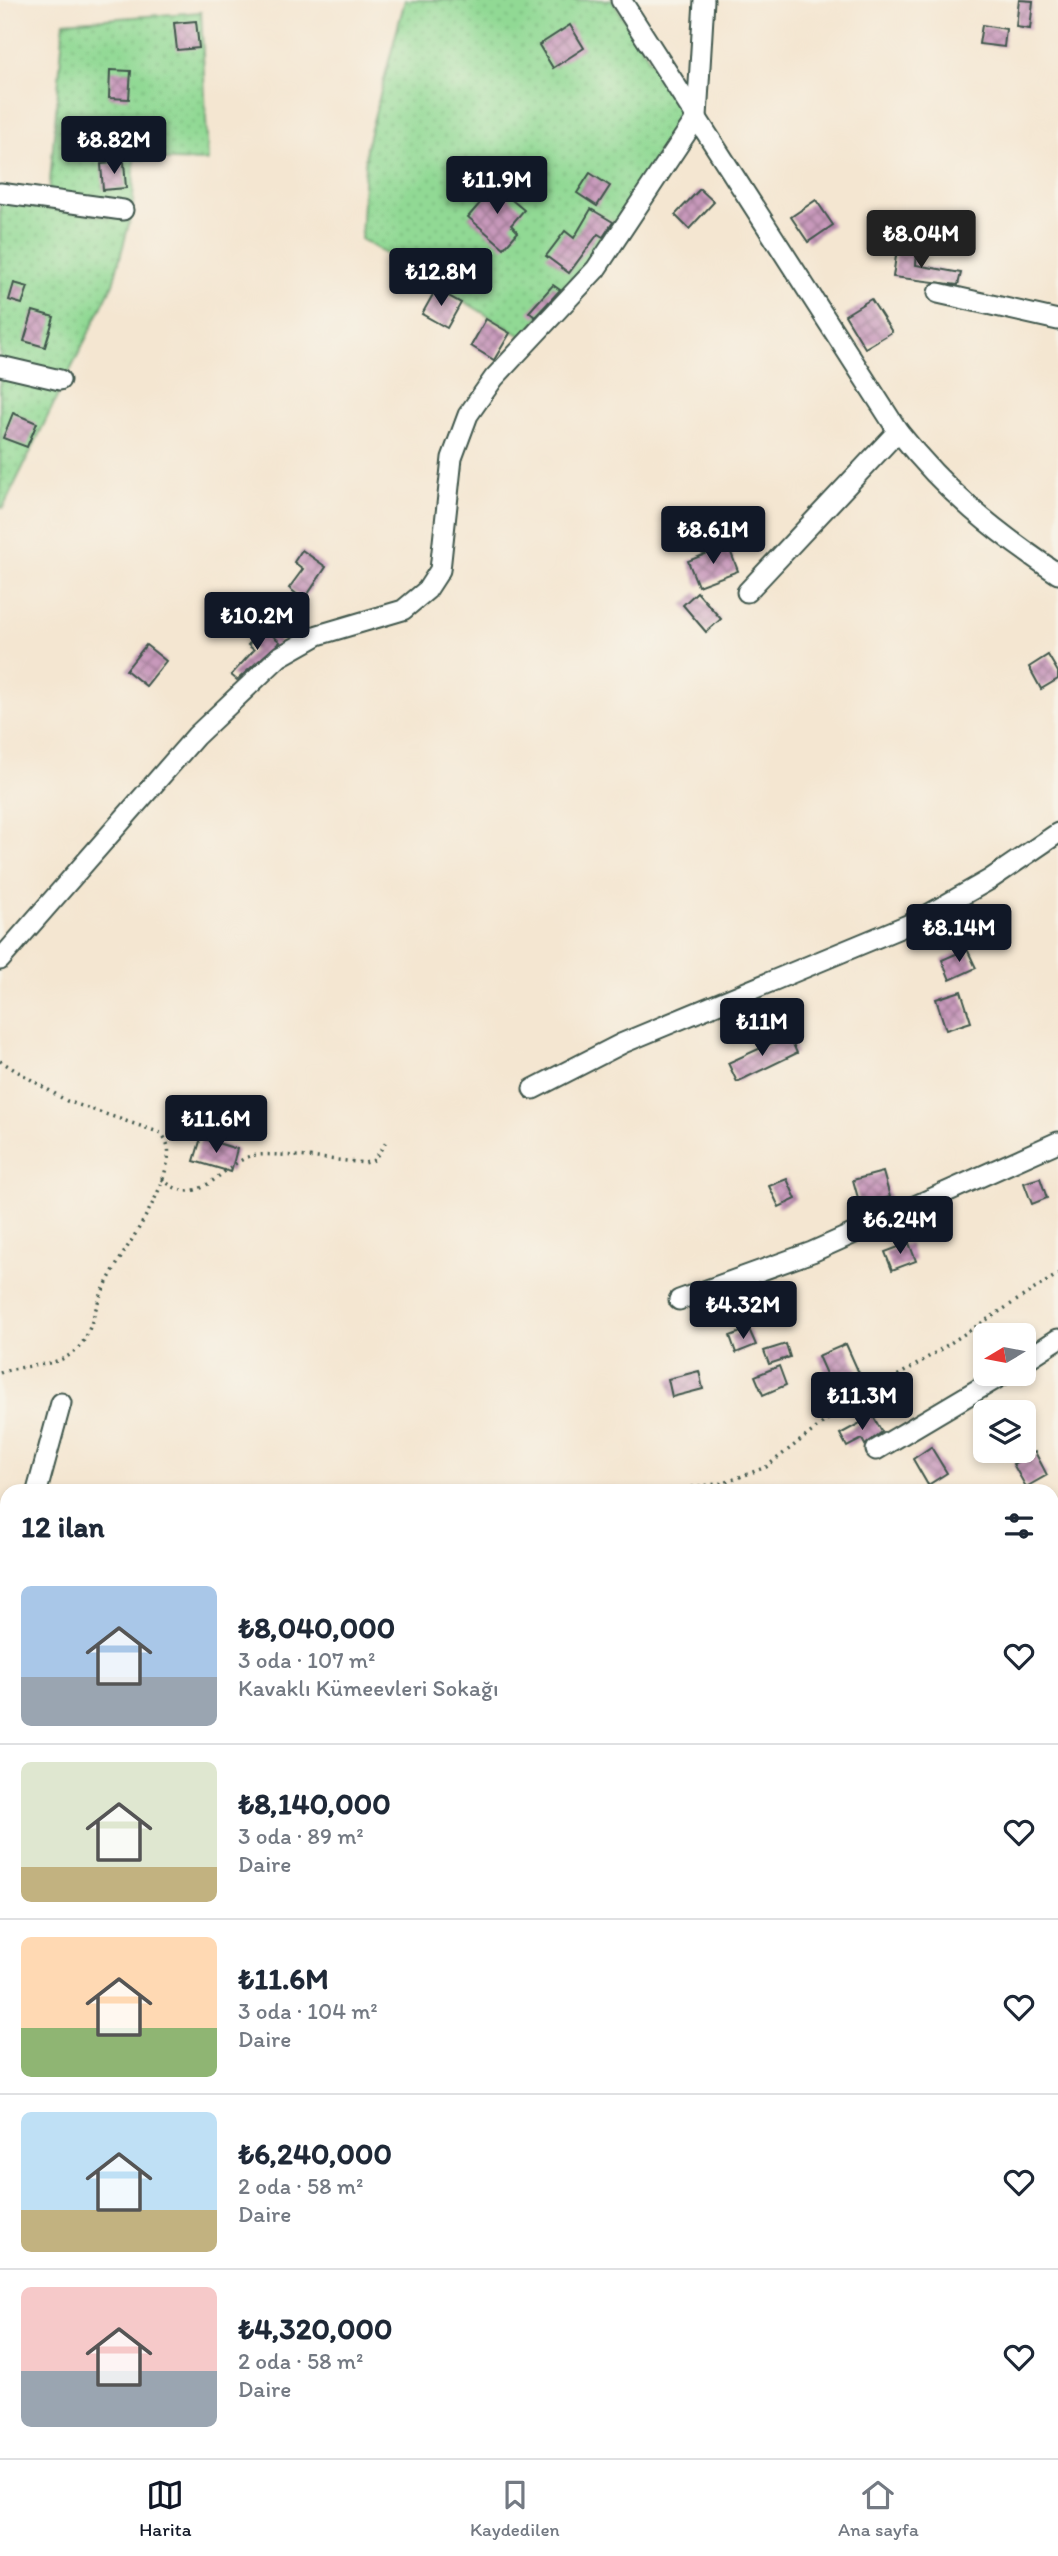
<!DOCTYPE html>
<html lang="tr">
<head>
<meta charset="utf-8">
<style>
	body { margin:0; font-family:Itim,sans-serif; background:#f2f2f3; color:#1f2937; height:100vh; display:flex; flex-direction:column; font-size:26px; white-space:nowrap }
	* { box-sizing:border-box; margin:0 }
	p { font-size:23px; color:#747a83 }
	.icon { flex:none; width:38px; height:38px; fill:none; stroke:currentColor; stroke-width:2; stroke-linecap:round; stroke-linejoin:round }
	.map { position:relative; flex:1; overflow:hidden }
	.panel { position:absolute; left:0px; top:1484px; width:1059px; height:975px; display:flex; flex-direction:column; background:#fff; border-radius:21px 21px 0 0; box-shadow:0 4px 10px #0003 }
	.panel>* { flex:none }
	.needle { width:46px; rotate:260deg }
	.buttons { position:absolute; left:973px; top:1323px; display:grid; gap:14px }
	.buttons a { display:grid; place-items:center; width:63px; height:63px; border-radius:10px; background:#fff; box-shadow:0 4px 10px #0003; font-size:35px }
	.price { position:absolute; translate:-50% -60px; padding:0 16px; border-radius:7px; background:#111827; color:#fff; font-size:23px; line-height:46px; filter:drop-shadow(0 2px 4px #0008) }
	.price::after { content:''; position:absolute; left:50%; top:42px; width:21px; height:16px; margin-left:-10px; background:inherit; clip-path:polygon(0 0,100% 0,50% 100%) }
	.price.selected { background:#222; color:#fff }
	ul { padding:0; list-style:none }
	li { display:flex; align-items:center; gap:21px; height:175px; padding:0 21px }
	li+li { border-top:2px solid #e0e1e3 }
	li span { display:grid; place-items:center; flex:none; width:196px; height:140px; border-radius:10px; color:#555 }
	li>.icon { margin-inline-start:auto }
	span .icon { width:84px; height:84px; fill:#fffc; stroke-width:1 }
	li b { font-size:30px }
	h2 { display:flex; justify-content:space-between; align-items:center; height:84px; padding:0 21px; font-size:30px }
	.menu { display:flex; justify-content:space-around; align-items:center; height:98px; border-top:2px solid #e0e1e3; background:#fff; font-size:19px; color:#747a83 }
	.menu a { display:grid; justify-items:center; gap:4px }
	.menu .selected { color:#111827 }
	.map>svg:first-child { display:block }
</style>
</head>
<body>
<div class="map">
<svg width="1058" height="2458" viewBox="0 0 1058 2458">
	<defs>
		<pattern id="garden-dots" width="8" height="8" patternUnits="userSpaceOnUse" patternTransform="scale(1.75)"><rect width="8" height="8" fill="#91d994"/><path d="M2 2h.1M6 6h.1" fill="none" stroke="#7dbb80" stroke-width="1.8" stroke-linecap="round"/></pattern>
		<pattern id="building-cross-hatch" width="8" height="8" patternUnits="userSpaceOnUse" patternTransform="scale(1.75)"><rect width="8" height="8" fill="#c899bb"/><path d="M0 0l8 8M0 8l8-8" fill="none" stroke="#a27e99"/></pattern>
	</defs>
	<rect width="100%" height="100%" fill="#f7f3e8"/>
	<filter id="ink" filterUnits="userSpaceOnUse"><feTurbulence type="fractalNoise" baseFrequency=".0143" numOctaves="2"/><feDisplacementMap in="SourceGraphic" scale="14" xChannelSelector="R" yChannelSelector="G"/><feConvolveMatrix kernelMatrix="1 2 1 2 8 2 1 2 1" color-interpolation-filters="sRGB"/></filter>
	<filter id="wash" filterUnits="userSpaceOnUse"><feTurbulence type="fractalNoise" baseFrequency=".00686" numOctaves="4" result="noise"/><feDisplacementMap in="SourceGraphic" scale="28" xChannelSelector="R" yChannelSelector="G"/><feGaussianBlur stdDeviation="1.57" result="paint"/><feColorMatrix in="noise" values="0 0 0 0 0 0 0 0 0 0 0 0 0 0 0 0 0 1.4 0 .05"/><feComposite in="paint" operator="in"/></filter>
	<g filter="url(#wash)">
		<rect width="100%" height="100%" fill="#f4e6d1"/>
		<g fill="url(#garden-dots)" stroke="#588b64" stroke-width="2">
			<polygon points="405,0 612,0 683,112 602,246 523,337 361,239 366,148"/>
			<polygon points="201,12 208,161 134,159 133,206 49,193 64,22"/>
			<polygon points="0,202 130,220 113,284 68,375 0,360"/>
			<polygon points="0,373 62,387 3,508 0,507"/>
		</g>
		<g id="blocks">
			<g fill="url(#building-cross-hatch)">
				<polygon points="1019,0 1033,1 1030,29 1016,27"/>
				<polygon points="196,21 199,48 177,50 174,23"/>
				<polygon points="570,25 584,48 553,68 539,45"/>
				<polygon points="982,25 1006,29 1004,47 979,44"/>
				<polygon points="110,70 131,71 129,99 109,98"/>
				<polygon points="124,162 126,188 103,190 101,164"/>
				<polygon points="590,173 610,186 597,206 577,193"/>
				<polygon points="495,186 524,210 511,225 518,232 504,248 468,217"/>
				<polygon points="700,189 714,202 689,229 675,215"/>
				<polygon points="816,200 833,225 808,242 791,217"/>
				<polygon points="591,209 613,222 603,237 598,234 569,273 546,256 565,231 574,238"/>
				<polygon points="897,249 917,252 916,265 961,273 958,285 893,277"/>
				<polygon points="14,283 28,287 22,304 9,300"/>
				<polygon points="553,285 560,290 535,317 529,312"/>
				<polygon points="436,289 461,303 447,328 422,314"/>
				<polygon points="871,299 892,332 865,348 845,315"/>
				<polygon points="33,311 54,317 45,347 24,341"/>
				<polygon points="486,319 510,333 494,360 471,346"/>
				<polygon points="13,413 37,423 27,447 3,438"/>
				<polygon points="728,545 738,571 698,586 688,561"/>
				<polygon points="302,550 326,567 304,600 289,588 303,569 294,562"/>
				<polygon points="697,592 721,619 706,632 683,605"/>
				<polygon points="264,628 280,642 237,680 231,675 254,650 248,645"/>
				<polygon points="146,645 166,661 146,686 126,670"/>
				<polygon points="1048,655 1058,672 1058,679 1041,689 1029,667"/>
				<polygon points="967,949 976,968 950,980 942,960"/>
				<polygon points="961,991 971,1022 946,1030 936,999"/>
				<polygon points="789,1035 797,1053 737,1082 728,1063"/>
				<polygon points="201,1138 237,1149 231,1172 194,1161"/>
				<polygon points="883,1172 890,1197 860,1205 853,1180"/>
				<polygon points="1040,1178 1047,1198 1032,1204 1024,1183"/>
				<polygon points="787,1179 796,1199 779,1207 769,1186"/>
				<polygon points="909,1243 916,1261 892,1270 885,1252"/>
				<polygon points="749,1329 756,1345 736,1353 730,1336"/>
				<polygon points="786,1344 790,1357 769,1364 764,1351"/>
				<polygon points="846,1344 859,1373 831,1385 818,1356"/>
				<polygon points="779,1366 786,1385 763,1395 755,1376"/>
				<polygon points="699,1371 703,1389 672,1397 668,1379"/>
				<polygon points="873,1416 882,1432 865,1445 862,1439 847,1447 840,1434"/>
				<polygon points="931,1447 947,1473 928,1485 913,1459"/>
				<polygon points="1035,1452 1047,1475 1026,1487 1013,1464"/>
			</g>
		</g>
	</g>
	<g filter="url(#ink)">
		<use href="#blocks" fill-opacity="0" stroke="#3f564c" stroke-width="2"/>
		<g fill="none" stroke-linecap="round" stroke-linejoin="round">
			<defs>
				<g id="minor">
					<path d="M 621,0 L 898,431 C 947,493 993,530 1058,574"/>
					<polyline points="0,193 123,210"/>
					<polyline points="938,293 1058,320"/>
					<polyline points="0,366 60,380"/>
					<polyline points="747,592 898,431"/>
					<polyline points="0,960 196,736 279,657 318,635 403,610 427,590 440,570 452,458 468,415 494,378 596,269 697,117 704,0"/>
					<polyline points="533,1089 623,1043 917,921 989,880 1058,833"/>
					<polyline points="679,1300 812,1252 1058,1142"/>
					<polyline points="1024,1361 1058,1339"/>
					<polyline points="876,1450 1004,1374"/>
					<polyline points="37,1491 61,1403"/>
					<polyline points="0,1631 7,1605"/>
					<polyline points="1052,1720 1058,1717"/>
					<polyline points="0,1849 7,1850"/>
					<polyline points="1052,2053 1058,2051"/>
					<polyline points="503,2452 504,2458"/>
					<polyline points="870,2452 872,2458"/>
					<polyline points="722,2458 734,2452"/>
				</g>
			</defs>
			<use href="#minor" stroke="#3f564c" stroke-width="23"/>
			<g stroke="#3f564c" stroke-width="3.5" stroke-dasharray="2 5" stroke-linecap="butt">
				<path d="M 0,1061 L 67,1101 L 161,1133 C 170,1144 170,1154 166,1168 C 157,1209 117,1257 100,1297 C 93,1314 90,1338 76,1350 C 56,1369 24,1363 0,1373"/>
				<path d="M 162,1179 C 200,1212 217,1167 251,1156 C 267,1151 343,1161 365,1163 L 374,1160 L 387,1140"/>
				<polyline points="671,1490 724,1483 766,1467 845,1406 916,1365 1058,1274"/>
			</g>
			<use href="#minor" stroke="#fff" stroke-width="19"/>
		</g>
	</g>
</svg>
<div class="buttons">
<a><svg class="needle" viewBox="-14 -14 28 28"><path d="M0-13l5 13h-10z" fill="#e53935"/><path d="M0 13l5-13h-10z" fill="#747a83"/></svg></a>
<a><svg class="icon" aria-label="layers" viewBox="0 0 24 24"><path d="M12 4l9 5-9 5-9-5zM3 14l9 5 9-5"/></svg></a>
</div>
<b class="price" style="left:114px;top:176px">₺8.82M</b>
<b class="price" style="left:497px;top:216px">₺11.9M</b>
<b class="price selected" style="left:921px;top:270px">₺8.04M</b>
<b class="price" style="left:441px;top:308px">₺12.8M</b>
<b class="price" style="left:713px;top:566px">₺8.61M</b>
<b class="price" style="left:257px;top:652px">₺10.2M</b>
<b class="price" style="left:959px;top:964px">₺8.14M</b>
<b class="price" style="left:762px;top:1058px">₺11M</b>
<b class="price" style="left:216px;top:1155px">₺11.6M</b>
<b class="price" style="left:900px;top:1256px">₺6.24M</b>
<b class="price" style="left:743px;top:1341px">₺4.32M</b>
<b class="price" style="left:862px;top:1432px">₺11.3M</b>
<section class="panel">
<h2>12 ilan<svg class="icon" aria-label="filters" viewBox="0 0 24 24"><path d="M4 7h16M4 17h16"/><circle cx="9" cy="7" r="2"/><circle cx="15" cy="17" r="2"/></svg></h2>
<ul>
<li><span style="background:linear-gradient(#a9c7e8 65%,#9aa5b1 0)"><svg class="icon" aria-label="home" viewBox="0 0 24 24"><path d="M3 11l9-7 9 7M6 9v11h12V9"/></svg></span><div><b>₺8,040,000</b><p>3 oda · 107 m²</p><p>Kavaklı Kümeevleri Sokağı</p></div><svg class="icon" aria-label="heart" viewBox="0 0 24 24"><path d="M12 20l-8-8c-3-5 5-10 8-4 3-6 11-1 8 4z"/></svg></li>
<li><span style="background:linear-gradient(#dfe7d0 75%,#c2b280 0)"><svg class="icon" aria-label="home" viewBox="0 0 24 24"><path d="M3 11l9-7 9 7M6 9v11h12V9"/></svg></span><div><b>₺8,140,000</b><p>3 oda · 89 m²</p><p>Daire</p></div><svg class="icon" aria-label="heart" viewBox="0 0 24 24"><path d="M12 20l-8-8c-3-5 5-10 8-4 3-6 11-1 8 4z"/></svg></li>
<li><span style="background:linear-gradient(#ffd9b3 65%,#8fb573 0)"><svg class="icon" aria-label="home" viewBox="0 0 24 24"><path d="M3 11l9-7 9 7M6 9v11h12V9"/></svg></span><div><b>₺11.6M</b><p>3 oda · 104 m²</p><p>Daire</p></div><svg class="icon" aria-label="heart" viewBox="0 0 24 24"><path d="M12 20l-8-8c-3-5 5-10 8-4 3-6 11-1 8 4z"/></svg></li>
<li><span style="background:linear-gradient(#bfe0f5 70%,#c2b280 0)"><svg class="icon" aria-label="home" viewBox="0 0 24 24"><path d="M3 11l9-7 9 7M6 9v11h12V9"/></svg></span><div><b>₺6,240,000</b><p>2 oda · 58 m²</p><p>Daire</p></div><svg class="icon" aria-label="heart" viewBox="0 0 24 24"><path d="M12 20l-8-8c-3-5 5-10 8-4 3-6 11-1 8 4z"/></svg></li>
<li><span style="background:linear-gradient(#f6c9c9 60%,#9aa5b1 0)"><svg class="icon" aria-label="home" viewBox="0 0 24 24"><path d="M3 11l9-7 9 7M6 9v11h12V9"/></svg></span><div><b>₺4,320,000</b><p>2 oda · 58 m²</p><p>Daire</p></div><svg class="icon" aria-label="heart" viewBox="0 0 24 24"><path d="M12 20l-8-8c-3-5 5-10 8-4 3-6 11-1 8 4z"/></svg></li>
</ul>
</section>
</div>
<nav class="menu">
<a class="selected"><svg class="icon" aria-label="map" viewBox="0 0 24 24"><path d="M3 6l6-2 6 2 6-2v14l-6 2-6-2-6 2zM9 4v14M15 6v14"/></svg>Harita</a>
<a><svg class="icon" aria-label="saved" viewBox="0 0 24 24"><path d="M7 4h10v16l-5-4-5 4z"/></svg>Kaydedilen</a>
<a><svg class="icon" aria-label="home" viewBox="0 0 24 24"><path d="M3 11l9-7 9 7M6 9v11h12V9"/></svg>Ana sayfa</a>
</nav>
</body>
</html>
